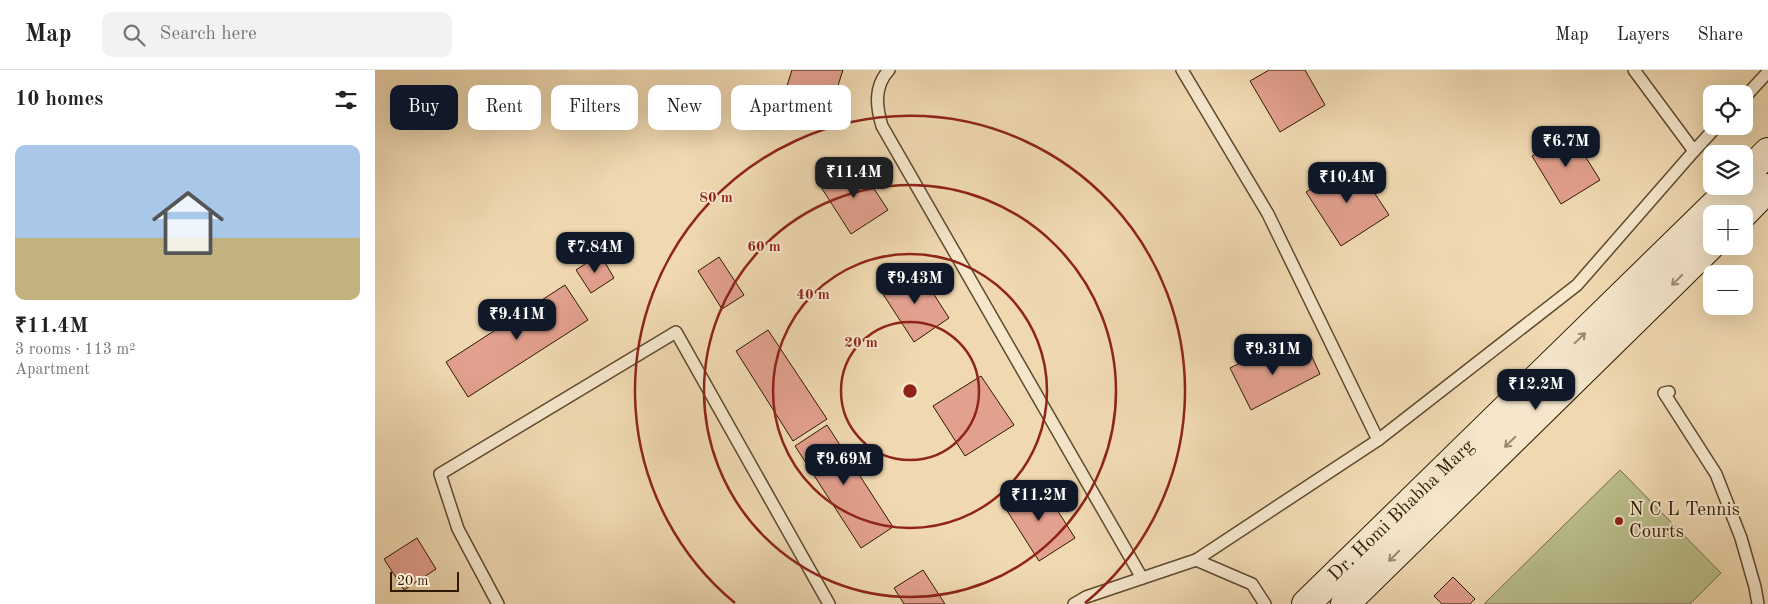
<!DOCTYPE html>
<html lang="en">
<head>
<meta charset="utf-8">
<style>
	body { margin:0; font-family:"Old Standard TT",serif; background:#f2f2f2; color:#222; height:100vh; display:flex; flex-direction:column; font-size:19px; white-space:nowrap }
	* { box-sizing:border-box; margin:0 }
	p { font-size:16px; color:#767676 }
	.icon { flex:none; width:28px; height:28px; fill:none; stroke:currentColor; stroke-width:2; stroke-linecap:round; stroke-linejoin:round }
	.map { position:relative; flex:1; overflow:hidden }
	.side { display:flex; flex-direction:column; background:#fff; width:375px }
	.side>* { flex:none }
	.hud { position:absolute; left:15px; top:15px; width:475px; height:45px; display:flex; gap:10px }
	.buttons { position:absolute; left:1328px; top:15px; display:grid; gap:10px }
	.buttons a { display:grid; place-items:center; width:50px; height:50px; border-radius:10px; background:#fff; box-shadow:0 5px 20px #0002; font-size:25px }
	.scale { position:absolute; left:15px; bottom:12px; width:69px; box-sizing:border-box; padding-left:5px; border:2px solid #2e1a00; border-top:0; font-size:14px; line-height:18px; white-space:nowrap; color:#2e1a00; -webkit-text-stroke:4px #f5e6cc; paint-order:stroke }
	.price { position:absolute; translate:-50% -42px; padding:0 11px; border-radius:10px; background:#111827; color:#fff; font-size:16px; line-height:32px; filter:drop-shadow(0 1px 2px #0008) }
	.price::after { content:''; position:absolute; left:50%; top:30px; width:15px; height:11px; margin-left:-8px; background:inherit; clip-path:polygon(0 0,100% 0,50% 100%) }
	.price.active { background:#222; color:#fff }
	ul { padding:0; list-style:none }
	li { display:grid; align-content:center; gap:10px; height:265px; padding:0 15px }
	li span { display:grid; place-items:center; height:155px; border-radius:10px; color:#555 }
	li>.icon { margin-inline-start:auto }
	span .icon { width:90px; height:90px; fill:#fffc; stroke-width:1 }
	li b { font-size:21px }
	h2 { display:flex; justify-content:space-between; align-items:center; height:60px; padding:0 15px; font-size:21px }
	.pill { padding:0 18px; border-radius:10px; background:#fff; box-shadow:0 5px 20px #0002; font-size:18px; line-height:45px }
	.pill.active { background:#111827; color:#fff }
	header { display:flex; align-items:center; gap:30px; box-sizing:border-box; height:70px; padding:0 25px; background:#fff; border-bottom:1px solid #e0e0e0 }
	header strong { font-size:24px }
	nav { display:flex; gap:28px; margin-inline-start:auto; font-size:18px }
	.search { width:350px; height:45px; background:#f2f2f2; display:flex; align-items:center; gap:12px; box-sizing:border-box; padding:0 18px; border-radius:10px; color:#767676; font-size:19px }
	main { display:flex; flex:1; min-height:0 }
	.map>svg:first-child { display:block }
</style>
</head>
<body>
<header>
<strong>Map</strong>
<div class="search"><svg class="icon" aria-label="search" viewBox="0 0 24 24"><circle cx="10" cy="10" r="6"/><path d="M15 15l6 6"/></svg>Search here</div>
<nav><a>Map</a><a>Layers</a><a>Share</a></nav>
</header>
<main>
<section class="side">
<h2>10 homes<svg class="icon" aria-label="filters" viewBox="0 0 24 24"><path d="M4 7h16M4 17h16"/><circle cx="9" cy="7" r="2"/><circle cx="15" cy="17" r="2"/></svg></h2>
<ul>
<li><span style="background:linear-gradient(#a9c7e8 60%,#c2b280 0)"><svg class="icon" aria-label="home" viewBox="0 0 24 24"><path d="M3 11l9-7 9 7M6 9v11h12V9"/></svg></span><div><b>₹11.4M</b><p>3 rooms · 113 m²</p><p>Apartment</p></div></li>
</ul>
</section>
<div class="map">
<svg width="1393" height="534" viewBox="0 0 1393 534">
	<rect width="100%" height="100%" fill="#f0d9b1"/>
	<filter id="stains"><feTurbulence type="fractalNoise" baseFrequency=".004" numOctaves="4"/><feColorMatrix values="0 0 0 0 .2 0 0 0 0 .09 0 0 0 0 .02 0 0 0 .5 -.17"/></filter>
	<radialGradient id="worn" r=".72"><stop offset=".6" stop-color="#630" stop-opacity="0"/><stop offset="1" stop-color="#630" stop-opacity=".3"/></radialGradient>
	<polygon fill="#babf8c" stroke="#746c46" points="1245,400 1346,503 1315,534 1109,534"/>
	<g fill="#e2a08e" stroke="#2e1a00">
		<polygon points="417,0 468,0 456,37 410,22"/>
		<polygon points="894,0 930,0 950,35 905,62 875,11"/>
		<polygon points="1195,62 1225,110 1186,134 1157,86"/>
		<polygon points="979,92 1014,145 966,176 931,122"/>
		<polygon points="482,93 513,140 476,164 446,117"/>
		<polygon points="225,184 239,208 216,223 201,200"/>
		<polygon points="344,187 369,225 347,239 323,201"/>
		<polygon points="542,198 574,248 539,272 506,221"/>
		<polygon points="190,215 213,250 93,327 71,292"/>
		<polygon points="393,260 452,349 418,371 361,281"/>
		<polygon points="895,278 903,293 933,278 945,304 876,340 855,298"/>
		<polygon points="606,306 639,355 590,386 558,336"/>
		<polygon points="452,355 518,457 486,478 420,376"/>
		<polygon points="665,413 700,468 664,491 629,436"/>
		<polygon points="42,468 61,499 29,520 9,489"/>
		<polygon points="548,500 570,534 529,534 519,518"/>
		<polygon points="1078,507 1100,529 1095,534 1067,534 1059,526"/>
	</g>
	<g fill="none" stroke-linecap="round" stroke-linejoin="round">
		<defs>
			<g id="lane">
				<path d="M 514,0 C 499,16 501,36 507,56 L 767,508"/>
				<polyline points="807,0 893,144 1003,370 821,490"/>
				<polyline points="1259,0 1319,81 1342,56"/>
				<polyline points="1369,28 1393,2"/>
				<polyline points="1294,322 1289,323 1341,404 1366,468 1380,517 1383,534"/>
				<polyline points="1003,370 1202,215 1319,81"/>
				<polyline points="123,534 83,459 65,404 301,262 454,534"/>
				<polyline points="699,534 711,527 821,490 877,514 890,534"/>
			</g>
			<g id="secondary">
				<polyline points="1369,106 1393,82"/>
				<polyline points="1368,144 1393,118"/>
				<polyline points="931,534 1359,116"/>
				<polyline points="970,534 1336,175"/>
			</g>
		</defs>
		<use href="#lane" stroke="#5e4a2c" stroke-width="14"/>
		<use href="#secondary" stroke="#2e1a00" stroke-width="30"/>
		<use href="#lane" stroke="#f5e6cc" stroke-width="11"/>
		<use href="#secondary" stroke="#f5e6cc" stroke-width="28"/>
	</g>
	<defs><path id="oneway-shaft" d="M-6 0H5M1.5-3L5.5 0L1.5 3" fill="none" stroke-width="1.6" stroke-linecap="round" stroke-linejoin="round" transform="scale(1.25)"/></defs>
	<g stroke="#9b8a70">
		<use href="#oneway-shaft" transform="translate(1302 210) rotate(135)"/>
		<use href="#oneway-shaft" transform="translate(1205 268) rotate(-44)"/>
		<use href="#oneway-shaft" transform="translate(1135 372) rotate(136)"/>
		<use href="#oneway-shaft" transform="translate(1019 486) rotate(135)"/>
	</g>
	<g fill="none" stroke="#8f2418" stroke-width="2.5">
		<circle cx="535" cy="321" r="69"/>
		<circle cx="535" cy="321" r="137"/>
		<circle cx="535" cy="321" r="206"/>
		<path d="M360 533A275 275 0 1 1 710 533"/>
	</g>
	<circle fill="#8f2418" stroke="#f5e6cc" stroke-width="2" cx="1244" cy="451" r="5"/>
	<g text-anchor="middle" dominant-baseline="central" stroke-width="4" stroke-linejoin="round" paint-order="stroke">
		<g font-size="19" fill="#2e1a00" stroke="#f5e6cc" text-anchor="start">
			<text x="1254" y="440">N C L Tennis<tspan x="1254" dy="22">Courts</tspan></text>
		</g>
		<g font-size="19" fill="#2e1a00" stroke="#f5e6cc">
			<text transform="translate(1027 441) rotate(-44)">Dr. Homi Bhabha Marg</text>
		</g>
	</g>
	<circle cx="535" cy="321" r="8" fill="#8f2418" stroke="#f5e6cc" stroke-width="2.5"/>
	<g font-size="15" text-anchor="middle" font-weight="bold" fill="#8f2418" stroke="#f5e6cc" stroke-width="4" stroke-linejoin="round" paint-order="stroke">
		<text x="341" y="132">80 m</text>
		<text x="389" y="181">60 m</text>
		<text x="438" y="229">40 m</text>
		<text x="486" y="277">20 m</text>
	</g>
	<rect width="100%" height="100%" filter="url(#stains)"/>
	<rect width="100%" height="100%" fill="url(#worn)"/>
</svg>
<div class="buttons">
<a><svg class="icon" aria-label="locate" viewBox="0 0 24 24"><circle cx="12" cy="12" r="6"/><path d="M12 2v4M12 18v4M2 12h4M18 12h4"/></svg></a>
<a><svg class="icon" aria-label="layers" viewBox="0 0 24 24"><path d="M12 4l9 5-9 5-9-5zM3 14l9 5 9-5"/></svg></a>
<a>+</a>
<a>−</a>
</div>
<div class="scale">20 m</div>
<b class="price" style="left:1191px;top:98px">₹6.7M</b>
<b class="price active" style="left:479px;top:129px">₹11.4M</b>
<b class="price" style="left:972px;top:134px">₹10.4M</b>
<b class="price" style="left:220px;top:204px">₹7.84M</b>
<b class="price" style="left:540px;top:235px">₹9.43M</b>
<b class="price" style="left:142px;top:271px">₹9.41M</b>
<b class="price" style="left:898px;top:306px">₹9.31M</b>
<b class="price" style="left:1161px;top:341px">₹12.2M</b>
<b class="price" style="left:469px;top:416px">₹9.69M</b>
<b class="price" style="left:664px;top:452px">₹11.2M</b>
<div class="hud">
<a class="pill active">Buy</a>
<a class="pill">Rent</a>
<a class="pill">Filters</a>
<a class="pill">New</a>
<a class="pill">Apartment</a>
</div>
</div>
</main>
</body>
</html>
